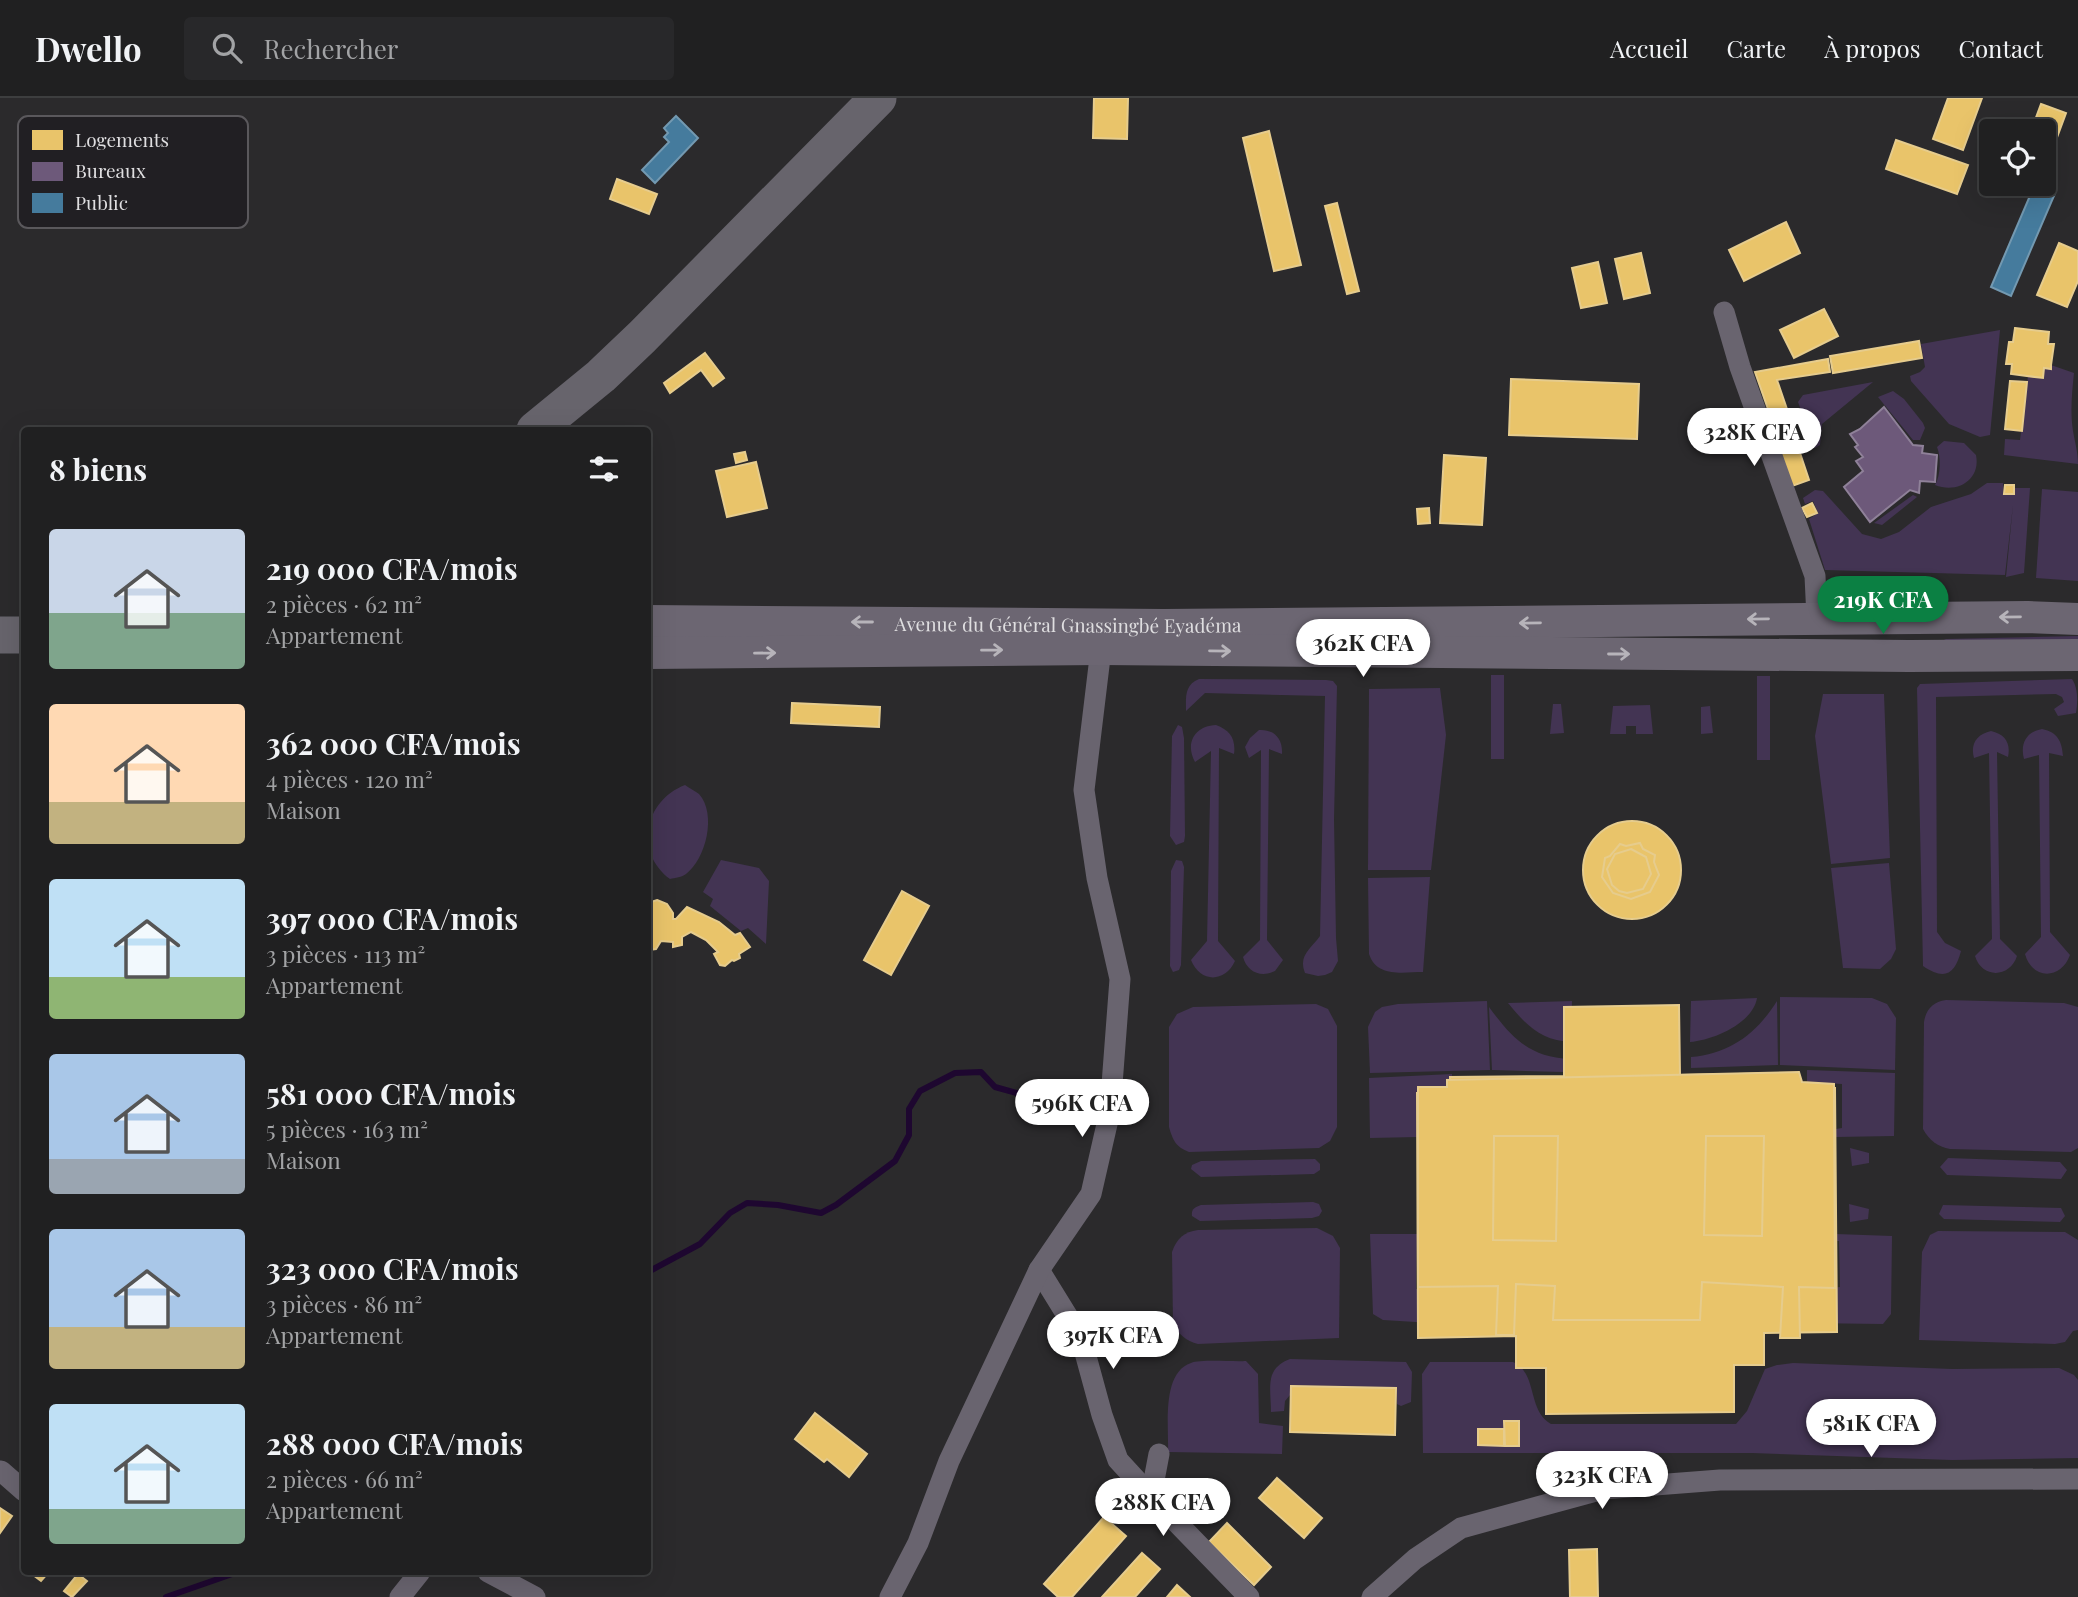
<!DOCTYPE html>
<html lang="fr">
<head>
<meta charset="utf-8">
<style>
	body { margin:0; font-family:"Playfair Display",serif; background:#28282a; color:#f1f3f6; height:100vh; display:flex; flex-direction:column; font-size:26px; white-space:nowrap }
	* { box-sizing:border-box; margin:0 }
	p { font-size:23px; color:#a2a3a5 }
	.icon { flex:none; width:38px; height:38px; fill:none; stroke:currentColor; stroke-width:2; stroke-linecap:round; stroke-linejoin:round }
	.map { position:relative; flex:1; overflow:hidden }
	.details { position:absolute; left:21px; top:329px; width:630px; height:1148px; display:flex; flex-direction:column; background:#202021; border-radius:7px; box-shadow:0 7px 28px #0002,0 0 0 2px #3d3e3f }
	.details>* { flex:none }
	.tools { position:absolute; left:1979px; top:21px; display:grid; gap:14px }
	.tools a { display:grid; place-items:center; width:77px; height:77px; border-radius:7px; background:#202021; box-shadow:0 7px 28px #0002,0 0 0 2px #3d3e3f; font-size:35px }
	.price { position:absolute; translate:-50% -60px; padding:0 16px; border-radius:24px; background:#fff; color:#222; font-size:23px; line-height:46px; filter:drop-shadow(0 2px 4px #0008) }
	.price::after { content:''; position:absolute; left:50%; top:42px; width:21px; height:16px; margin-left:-10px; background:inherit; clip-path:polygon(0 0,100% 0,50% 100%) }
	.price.current { background:#0b8043; color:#fff }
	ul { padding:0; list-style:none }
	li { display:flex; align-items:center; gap:21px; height:175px; padding:0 28px }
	li span { display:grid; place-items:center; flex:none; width:196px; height:140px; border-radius:7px; color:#555 }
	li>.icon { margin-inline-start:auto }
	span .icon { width:84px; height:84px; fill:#fffc; stroke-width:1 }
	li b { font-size:30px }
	h2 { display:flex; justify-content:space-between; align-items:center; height:84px; padding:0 28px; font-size:30px }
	header { display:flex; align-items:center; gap:42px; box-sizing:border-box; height:98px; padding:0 35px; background:#202021; border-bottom:2px solid #3d3e3f }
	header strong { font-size:33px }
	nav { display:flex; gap:38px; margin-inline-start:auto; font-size:24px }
	.search { width:490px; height:63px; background:#28282a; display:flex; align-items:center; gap:18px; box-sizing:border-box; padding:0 24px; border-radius:7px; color:#a2a3a5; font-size:26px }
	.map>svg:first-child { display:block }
</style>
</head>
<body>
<header>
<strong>Dwello</strong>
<div class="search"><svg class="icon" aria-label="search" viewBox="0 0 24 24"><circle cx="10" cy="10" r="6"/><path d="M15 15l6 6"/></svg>Rechercher</div>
<nav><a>Accueil</a><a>Carte</a><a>À propos</a><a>Contact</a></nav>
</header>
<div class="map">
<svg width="2078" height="1499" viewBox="0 0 2078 1499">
	<rect width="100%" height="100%" fill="#2b2a2c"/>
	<g fill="#433453">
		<polygon points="2000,232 1990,337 1980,339 1949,326 1911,283 1910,278 1920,274 1925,269 1921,246"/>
		<path d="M 2051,267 L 2074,275 C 2072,294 2070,314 2073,333 C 2075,345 2078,354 2078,366 L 2004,357 L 2005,341 L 2020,342 L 2028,278 L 2043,279 L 2044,270 L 2050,270 Z"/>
		<polygon points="1873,284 1822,326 1820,347 1815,350 1798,304 1803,297"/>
		<polygon points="1893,293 1904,301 1923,325 1925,330 1920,342 1913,342 1878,299"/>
		<path d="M 1944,343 L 1964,345 L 1976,357 C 1981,382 1957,396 1935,387 C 1941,377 1941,359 1937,349 Z"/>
		<polygon points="1987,385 2003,385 2004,397 2013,397 2014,390 2030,390 2024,475 2006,479 2013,407 2005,477 1825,472 1809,421 1818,415 1813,403 1805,406 1803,400 1815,392 1823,393 1862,436 1881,441 1899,434 1931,409 1971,396"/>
		<polygon points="2042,391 2078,394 2078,483 2036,480"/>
		<polygon points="1913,397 1917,399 1882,427 1874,425"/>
		<polygon points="2078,538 2078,548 1939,544 1946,541"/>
		<rect x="1491" y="577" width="13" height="84"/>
		<rect x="1757" y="578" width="13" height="84"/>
		<path d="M 1199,581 L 1326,582 L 1333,583 L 1337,588 L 1334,721 L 1336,840 L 1338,863 L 1332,874 L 1325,877 L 1318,878 L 1305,875 C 1298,857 1311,851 1320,838 L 1325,598 L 1205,595 L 1186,613 C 1186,600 1184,587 1199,581 Z"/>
		<path d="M 2072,581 C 2078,590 2078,603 2076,615 L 2058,618 L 2054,611 L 2064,604 L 2062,599 L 2056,596 L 1936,599 L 1937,834 L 1945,845 L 1961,853 C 1955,876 1945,883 1923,868 L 1917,590 L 1920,586 Z"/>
		<polygon points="1440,590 1446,637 1431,772 1368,772 1369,591"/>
		<polygon points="1823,596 1884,596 1890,760 1831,766 1815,638"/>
		<polygon points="1553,606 1561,606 1564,635 1550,636"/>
		<polygon points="1650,607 1653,636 1636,636 1636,628 1626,628 1626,636 1610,636 1613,608"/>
		<polygon points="1710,608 1713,635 1701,636 1701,609"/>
		<polygon points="1178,627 1182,629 1184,640 1185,738 1184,744 1176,747 1170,738 1172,638"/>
		<path d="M 1216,627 C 1230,632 1236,641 1234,656 L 1219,650 L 1218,843 L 1235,863 C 1225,885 1200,885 1191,862 L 1207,843 L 1211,653 L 1195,664 C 1185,646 1194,628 1216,627 Z"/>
		<path d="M 2042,631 C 2058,634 2062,644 2063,658 L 2049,655 L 2050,834 L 2070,857 C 2061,882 2032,882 2025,856 L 2041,839 L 2039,657 L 2024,661 C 2020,646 2026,634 2042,631 Z"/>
		<path d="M 1259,632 C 1274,631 1283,641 1282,656 L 1269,651 L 1267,842 L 1283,862 L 1275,873 C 1261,880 1247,874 1243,859 L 1260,842 L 1261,652 L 1249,660 L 1245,649 L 1250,640 Z"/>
		<path d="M 1991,633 C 2005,636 2011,645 2008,659 L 1997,654 L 2000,841 L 2017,858 C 2010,880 1982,881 1975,858 L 1992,841 L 1989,655 L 1974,660 C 1970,646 1977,636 1991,633 Z"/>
		<path d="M 685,687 C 689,690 695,693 699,696 C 717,716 706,761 686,776 C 682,779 675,780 670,781 C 634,754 644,703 685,687 Z"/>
		<polygon points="721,762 759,770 769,783 766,846 748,830 741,833 710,808 713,801 703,794"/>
		<polygon points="1176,762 1182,763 1184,769 1181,867 1179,872 1173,874 1170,868 1171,773"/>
		<polygon points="1889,765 1896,851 1891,861 1880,871 1843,870 1831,770"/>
		<path d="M 1430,779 L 1423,874 C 1403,874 1377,880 1369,856 L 1368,780 Z"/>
		<polygon points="1780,899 1872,900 1887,906 1896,920 1895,972 1780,967"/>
		<path d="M 1757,900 C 1753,925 1714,942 1690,944 L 1691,903 Z"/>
		<path d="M 1946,902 L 2064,905 L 2078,909 L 2078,1050 L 2071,1054 L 1950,1051 C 1938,1049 1929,1042 1923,1031 L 1924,924 C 1926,911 1933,904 1946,902 Z"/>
		<polygon points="1487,903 1490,972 1370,975 1368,929 1375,914 1382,909 1398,906"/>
		<path d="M 1572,903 L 1571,944 C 1541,943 1525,926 1508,905 Z"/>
		<path d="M 1777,903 L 1778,967 L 1691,970 L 1691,959 C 1730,956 1757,935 1777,903 Z"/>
		<path d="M 1316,906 L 1328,911 L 1337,928 L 1337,1029 L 1330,1043 L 1319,1050 L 1189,1054 C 1176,1049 1173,1043 1169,1029 L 1169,929 L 1177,916 L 1193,909 Z"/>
		<path d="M 1489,909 C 1512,940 1529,959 1570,961 L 1571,969 L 1564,969 L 1563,974 L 1492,972 Z"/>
		<polygon points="1807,972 1895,975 1894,1038 1836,1039 1836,1031 1842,1030 1842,986 1807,984"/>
		<polygon points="1452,976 1452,982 1447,982 1447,989 1418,1039 1370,1040 1369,980"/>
		<polygon points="1850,1050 1869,1055 1869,1065 1852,1068"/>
		<polygon points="1948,1060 2060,1064 2067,1072 2061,1081 1947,1077 1940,1069"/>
		<polygon points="1315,1061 1320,1066 1320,1072 1314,1076 1201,1079 1191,1071 1192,1067 1201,1063"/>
		<path d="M 1313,1104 L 1319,1106 L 1322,1113 L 1319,1118 L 1312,1120 L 1200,1123 L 1192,1118 C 1191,1111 1195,1109 1201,1107 Z"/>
		<polygon points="1849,1106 1869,1111 1868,1121 1850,1124"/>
		<polygon points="1943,1107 2061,1110 2065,1118 2060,1124 1944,1121 1939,1116"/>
		<path d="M 1317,1130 L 1333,1138 L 1340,1150 L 1339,1240 L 1198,1246 C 1186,1243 1178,1236 1173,1225 L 1172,1154 C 1177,1140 1184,1134 1198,1132 Z"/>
		<polygon points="1938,1133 2065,1134 2078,1142 2078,1232 2073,1233 2065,1244 2055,1246 1919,1242 1922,1154 1930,1137"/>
		<polygon points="1370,1136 1417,1136 1416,1191 1448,1192 1432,1225 1383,1222 1373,1216"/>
		<polygon points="1836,1136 1892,1138 1891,1216 1883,1226 1805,1225 1831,1190 1840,1189 1839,1143 1836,1143"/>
		<path d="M 1290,1261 L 1406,1264 L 1412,1274 L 1411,1304 L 1401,1308 L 1397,1306 L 1396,1291 L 1295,1291 L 1285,1303 L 1284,1313 L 1271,1314 C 1271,1290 1264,1271 1290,1261 Z"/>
		<path d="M 1246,1263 L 1258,1276 L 1259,1325 L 1283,1328 L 1282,1356 L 1168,1354 C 1169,1329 1161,1275 1191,1265 C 1201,1261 1234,1264 1246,1263 Z"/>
		<path d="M 1430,1264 L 1513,1264 C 1538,1275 1527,1313 1551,1326 L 1736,1326 L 1747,1313 L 1765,1271 L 1777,1267 L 1793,1265 L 1952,1271 L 2059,1270 L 2074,1277 L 2078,1282 L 2078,1360 L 1952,1362 L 1752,1355 L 1423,1355 L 1422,1276 Z"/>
	</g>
	<g fill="#1e0730" fill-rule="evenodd">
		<path d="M 1633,730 C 1638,731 1645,732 1649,734 C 1668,744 1678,770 1668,790 C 1663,800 1650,810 1639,811 C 1587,818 1571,748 1617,732 C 1622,730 1629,731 1633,730 ZM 1620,746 L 1626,748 L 1640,746 L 1643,751 L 1655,758 L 1655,764 L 1659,777 L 1631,801 L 1612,795 L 1605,773 L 1605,760 Z"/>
		<circle cx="1629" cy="773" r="22"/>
	</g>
	<g fill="#e9c46a" stroke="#e6cc8d" stroke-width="2" fill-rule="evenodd">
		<polygon points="1094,0 1128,0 1127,41 1093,40"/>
		<polygon points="1948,0 1982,0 1963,52 1933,41"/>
		<polygon points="2041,6 2066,15 2052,53 2044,50 2044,33 2031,33"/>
		<polygon points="1269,33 1301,167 1274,173 1243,40"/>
		<polygon points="1896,42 1968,67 1957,96 1886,71"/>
		<polygon points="617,81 657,96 649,116 610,101"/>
		<polygon points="1337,105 1359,193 1347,196 1325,108"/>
		<polygon points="1786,124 1800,155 1744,183 1729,152"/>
		<polygon points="2059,145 2078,153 2078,183 2067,209 2037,197"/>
		<polygon points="1641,155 1650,195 1624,201 1615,161"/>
		<polygon points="1598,164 1607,205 1581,210 1572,170"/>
		<polygon points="1824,211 1838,238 1794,260 1780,232"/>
		<polygon points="2015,230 2049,234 2048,246 2054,246 2051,267 2051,271 2044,270 2043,280 2011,276 2012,266 2006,266 2009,244 2013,244"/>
		<polygon points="1919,243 1922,260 1833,275 1830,258"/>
		<polygon points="705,255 724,280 713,288 701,272 670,295 664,285"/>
		<polygon points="1828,261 1830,274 1777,282 1790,320 1774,328 1755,274"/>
		<polygon points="1511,281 1639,286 1637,341 1509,337"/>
		<polygon points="2010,283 2027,284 2022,333 2005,331"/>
		<polygon points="1794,337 1809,382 1792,388 1777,343"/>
		<polygon points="745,354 747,362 736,365 734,356"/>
		<polygon points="1444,357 1486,360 1482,427 1440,425"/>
		<polygon points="756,364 767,410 727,419 716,373"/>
		<polygon points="2005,387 2014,387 2014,396 2004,396"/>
		<polygon points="1812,405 1817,415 1807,419 1802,410"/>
		<polygon points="1429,410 1430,425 1418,426 1417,411"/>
		<polygon points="792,605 880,609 879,629 791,625"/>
		<circle cx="1632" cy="772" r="49"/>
		<path d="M 1640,745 L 1643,751 L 1655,757 L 1654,764 L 1659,777 L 1650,794 L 1631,801 L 1613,795 L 1602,779 L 1605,760 L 1610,758 L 1620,746 L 1626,748 ZM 1631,751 L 1646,759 L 1651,776 L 1643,791 L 1627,795 L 1619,793 L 1612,787 L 1607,771 L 1615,756 Z"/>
		<polygon points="902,793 929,808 891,877 864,862"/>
		<polygon points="657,802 667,806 673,815 673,821 676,821 687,809 719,824 735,837 740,835 750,849 739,856 740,860 734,863 732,862 725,868 720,867 714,856 718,854 706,842 691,834 682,839 682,847 673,849 673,844 661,843 656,851 648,852 648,805"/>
		<polygon points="1679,907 1680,977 1790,975 1790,990 1835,990 1837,1234 1764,1235 1764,1267 1734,1267 1734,1314 1546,1316 1546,1270 1516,1270 1516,1238 1418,1240 1417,995 1450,994 1450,979 1564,978 1564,909"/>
		<path d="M 1799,974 L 1802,984 L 1834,986 L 1835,1190 L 1799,1189 L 1800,1240 L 1780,1240 L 1783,1189 L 1702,1184 L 1700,1222 L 1553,1222 L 1555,1188 L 1516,1186 L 1514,1237 L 1496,1237 L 1498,1188 L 1418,1189 L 1418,989 L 1447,989 L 1447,982 ZM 1494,1038 L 1558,1038 L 1556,1143 L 1493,1142 ZM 1706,1038 L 1764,1038 L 1762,1138 L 1704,1137 Z"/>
		<polygon points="1291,1288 1396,1290 1395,1337 1290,1334"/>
		<polygon points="815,1315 867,1356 849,1379 827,1361 824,1364 795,1341"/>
		<polygon points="1504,1323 1519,1323 1519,1348 1505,1348"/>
		<polygon points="1478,1331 1504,1331 1504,1348 1478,1347"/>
		<polygon points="1277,1380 1322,1420 1304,1440 1259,1400"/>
		<polygon points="0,1410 12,1418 0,1435"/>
		<polygon points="1104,1419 1126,1438 1072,1499 1058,1499 1044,1486"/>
		<polygon points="1227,1425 1271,1469 1254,1487 1209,1444"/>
		<polygon points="1597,1451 1598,1499 1570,1499 1569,1452"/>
		<polygon points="1142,1455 1160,1471 1135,1499 1102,1499"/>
		<polygon points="29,1474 49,1474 41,1483"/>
		<polygon points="78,1476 87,1483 72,1499 64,1493"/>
		<polygon points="1177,1487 1190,1499 1167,1499"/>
	</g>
	<polygon fill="#6d597a" stroke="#8f8199" stroke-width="2" points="1884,309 1913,347 1923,348 1922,355 1937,357 1935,384 1920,383 1919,395 1910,392 1870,424 1844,389 1863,373 1856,363 1863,359 1855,349 1858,347 1850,336 1860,331"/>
	<g fill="#457b9d" stroke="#7399b1" stroke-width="2">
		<polygon points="676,18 698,40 655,85 642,72 669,44 664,39 668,35 664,30"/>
		<polygon points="2035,86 2056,93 2011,198 1991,189"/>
	</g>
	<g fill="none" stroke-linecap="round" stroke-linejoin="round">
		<g stroke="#1e0730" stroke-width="6">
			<polyline points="648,1174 700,1146 730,1115 747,1105 778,1107 821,1115 836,1107 895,1063 909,1037 909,1011 920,993 955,975 981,974 995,989 1028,998 1055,989"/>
			<polyline points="166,1499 238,1474"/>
		</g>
		<g stroke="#69646f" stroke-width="21">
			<polyline points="1724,214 1740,269 1815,478 1817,520"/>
			<polyline points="1039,1172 1081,1240 1102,1317 1118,1362 1151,1398"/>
			<polyline points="1159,1356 1151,1398 1249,1499"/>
			<polyline points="1,1373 24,1393"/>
			<polyline points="488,1474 535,1499"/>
			<polyline points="400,1499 420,1474"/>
			<polyline points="890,1499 918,1445 949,1363 1039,1172 1091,1096 1110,1013 1120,881 1097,780 1084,692 1101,551"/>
			<polyline points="1372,1499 1415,1461 1461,1430 1603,1391 1720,1382 2078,1381"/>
		</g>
		<g stroke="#6c6672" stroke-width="32">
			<path id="s1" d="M 648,523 L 1164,527 L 2028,519 L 2078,521"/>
			<polyline points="648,555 1101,551 1909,558 2078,557"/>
		</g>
		<g stroke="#67646c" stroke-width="37">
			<polyline points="535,332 601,278 642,239 878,0"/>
			<polyline points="0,537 24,537"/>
		</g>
	</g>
	<defs><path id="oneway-shaft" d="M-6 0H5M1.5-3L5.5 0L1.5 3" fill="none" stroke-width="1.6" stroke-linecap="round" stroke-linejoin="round" transform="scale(1.75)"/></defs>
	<g stroke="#b7b4ba">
		<use href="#oneway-shaft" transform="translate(2010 519) rotate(179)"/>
		<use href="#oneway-shaft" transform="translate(1758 521) rotate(179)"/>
		<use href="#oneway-shaft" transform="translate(862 524) rotate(-180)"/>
		<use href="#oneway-shaft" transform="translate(1530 525) rotate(179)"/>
		<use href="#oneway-shaft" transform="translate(992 552) rotate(-1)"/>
		<use href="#oneway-shaft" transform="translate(1220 553) rotate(1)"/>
		<use href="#oneway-shaft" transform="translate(765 555) rotate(-1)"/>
		<use href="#oneway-shaft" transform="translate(1619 556)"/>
	</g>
	<g text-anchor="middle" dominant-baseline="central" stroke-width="7" stroke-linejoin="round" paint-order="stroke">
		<g font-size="19" fill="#dfdee0" stroke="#211f23">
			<text stroke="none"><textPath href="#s1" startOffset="420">Avenue du Général Gnassingbé Eyadéma</textPath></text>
		</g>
	</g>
	<rect x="18" y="18" width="230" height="112" rx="10" fill="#211f23" stroke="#5a585c" stroke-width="2"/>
	<rect x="32" y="32" width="31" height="20" fill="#e9c46a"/>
	<rect x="32" y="64" width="31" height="19" fill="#6d597a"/>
	<rect x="32" y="95" width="31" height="20" fill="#457b9d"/>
	<g font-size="19" fill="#dfdee0">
		<text x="75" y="49">Logements</text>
		<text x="75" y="80">Bureaux</text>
		<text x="75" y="112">Public</text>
	</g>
</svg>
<div class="tools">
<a><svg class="icon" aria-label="locate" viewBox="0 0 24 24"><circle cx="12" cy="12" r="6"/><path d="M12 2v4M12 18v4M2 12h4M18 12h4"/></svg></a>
</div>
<b class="price" style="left:1754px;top:370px">328K CFA</b>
<b class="price current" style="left:1883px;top:538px">219K CFA</b>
<b class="price" style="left:1363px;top:581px">362K CFA</b>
<b class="price" style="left:1082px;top:1041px">596K CFA</b>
<b class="price" style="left:1113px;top:1273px">397K CFA</b>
<b class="price" style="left:1871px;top:1361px">581K CFA</b>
<b class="price" style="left:1602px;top:1413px">323K CFA</b>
<b class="price" style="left:1163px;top:1440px">288K CFA</b>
<section class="details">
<h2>8 biens<svg class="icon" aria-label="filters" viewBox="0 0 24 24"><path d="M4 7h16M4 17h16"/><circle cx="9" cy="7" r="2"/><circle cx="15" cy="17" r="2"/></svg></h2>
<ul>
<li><span style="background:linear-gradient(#c9d6e8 60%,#7fa58c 0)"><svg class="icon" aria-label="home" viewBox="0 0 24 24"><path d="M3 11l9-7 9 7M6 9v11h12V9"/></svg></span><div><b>219 000 CFA/mois</b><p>2 pièces · 62 m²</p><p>Appartement</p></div></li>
<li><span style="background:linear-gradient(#ffd9b3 70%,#c2b280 0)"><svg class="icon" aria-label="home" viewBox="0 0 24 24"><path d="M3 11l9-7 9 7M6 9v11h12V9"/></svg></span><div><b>362 000 CFA/mois</b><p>4 pièces · 120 m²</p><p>Maison</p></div></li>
<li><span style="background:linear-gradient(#bfe0f5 70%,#8fb573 0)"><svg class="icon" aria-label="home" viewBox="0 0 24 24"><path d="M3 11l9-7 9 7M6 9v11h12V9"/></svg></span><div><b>397 000 CFA/mois</b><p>3 pièces · 113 m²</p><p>Appartement</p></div></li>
<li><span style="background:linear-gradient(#a9c7e8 75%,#9aa5b1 0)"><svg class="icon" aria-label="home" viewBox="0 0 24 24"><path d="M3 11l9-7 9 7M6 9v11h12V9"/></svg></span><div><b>581 000 CFA/mois</b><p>5 pièces · 163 m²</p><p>Maison</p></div></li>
<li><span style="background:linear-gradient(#a9c7e8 70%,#c2b280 0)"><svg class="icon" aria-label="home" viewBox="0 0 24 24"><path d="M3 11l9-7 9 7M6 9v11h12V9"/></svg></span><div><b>323 000 CFA/mois</b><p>3 pièces · 86 m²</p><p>Appartement</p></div></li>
<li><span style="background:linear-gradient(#bfe0f5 75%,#7fa58c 0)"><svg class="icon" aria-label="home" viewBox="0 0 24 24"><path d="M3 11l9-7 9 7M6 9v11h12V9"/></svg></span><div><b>288 000 CFA/mois</b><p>2 pièces · 66 m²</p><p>Appartement</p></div></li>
</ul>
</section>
</div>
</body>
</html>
